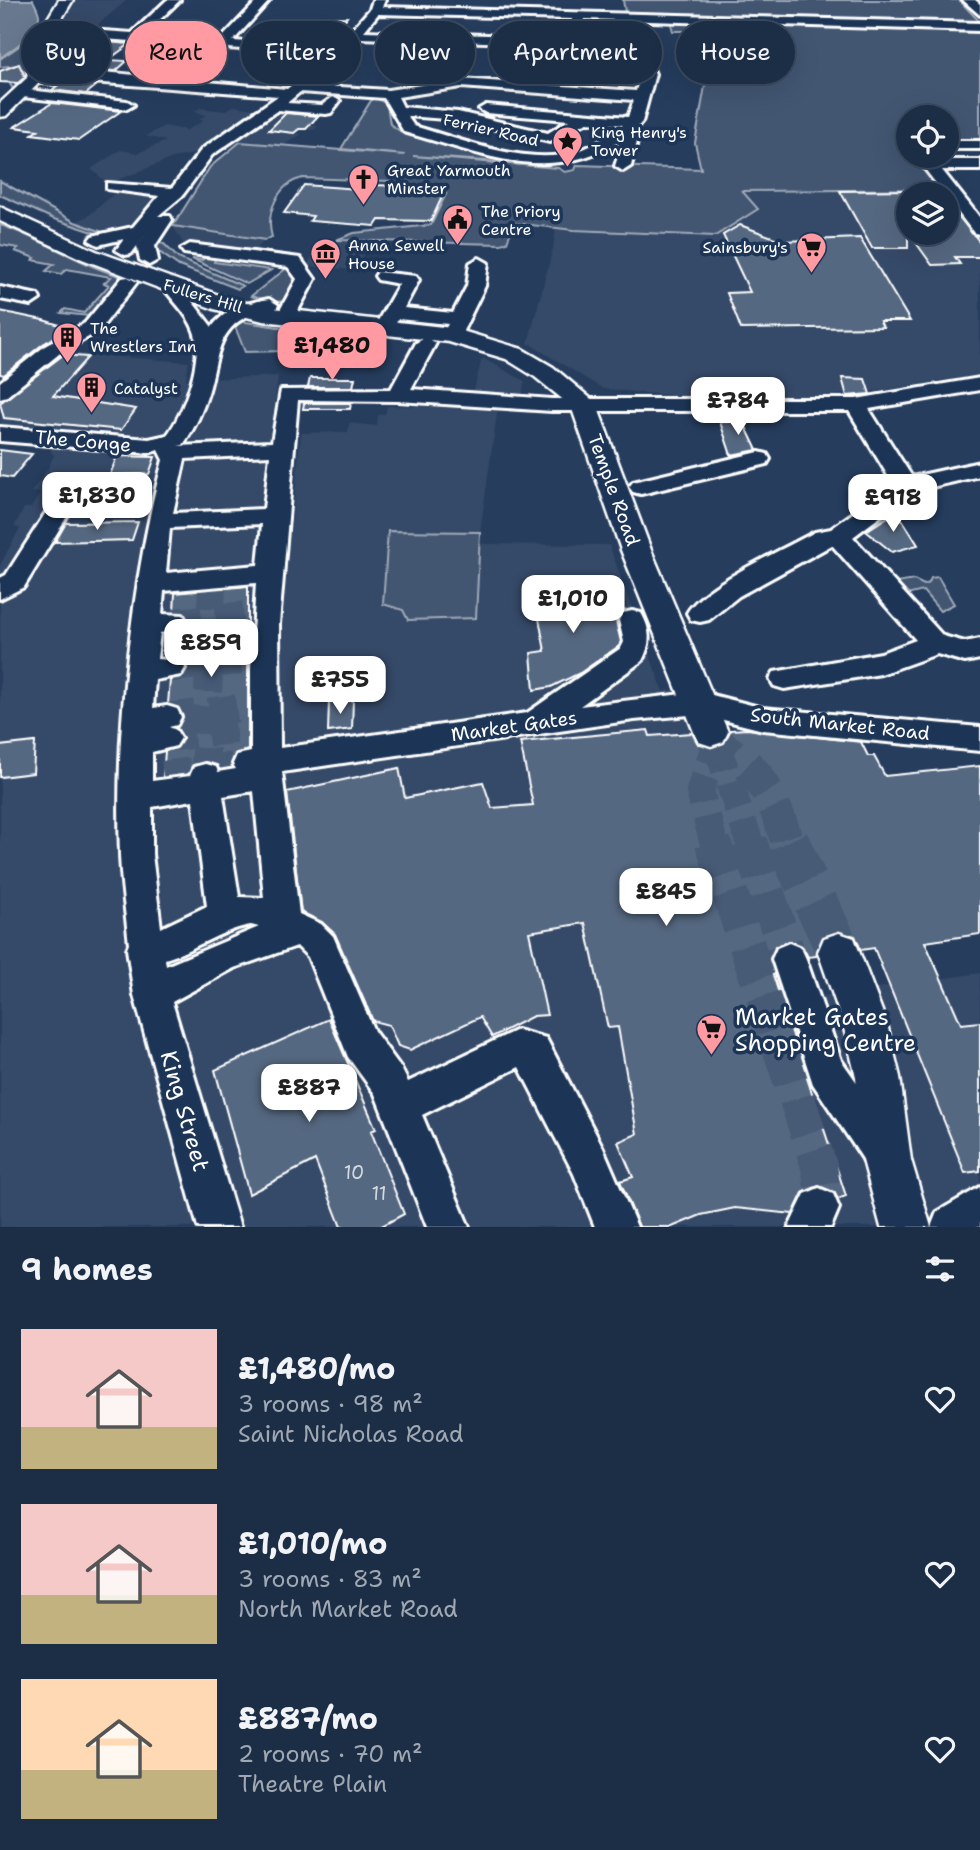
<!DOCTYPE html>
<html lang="en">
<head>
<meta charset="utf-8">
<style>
	body { margin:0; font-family:"Shantell Sans",sans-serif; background:#293a51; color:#f1f3f6; height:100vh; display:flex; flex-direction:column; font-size:26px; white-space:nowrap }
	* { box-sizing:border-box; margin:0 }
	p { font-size:23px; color:#a0a8b3 }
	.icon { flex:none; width:38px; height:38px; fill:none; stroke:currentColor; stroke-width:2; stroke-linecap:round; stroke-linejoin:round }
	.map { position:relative; height:1227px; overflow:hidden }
	.details { display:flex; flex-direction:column; background:#1c2e46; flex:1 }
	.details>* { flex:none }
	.banner { position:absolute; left:21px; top:21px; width:938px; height:63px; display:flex; gap:14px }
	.tools { position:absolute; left:896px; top:105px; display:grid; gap:14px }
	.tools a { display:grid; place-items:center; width:63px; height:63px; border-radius:50%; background:#1c2e46; box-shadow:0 7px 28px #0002,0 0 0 2px #3a4a5f; font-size:35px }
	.price { position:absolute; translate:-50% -60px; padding:0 16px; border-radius:14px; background:#fff; color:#222; font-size:23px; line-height:46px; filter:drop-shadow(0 2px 4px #0008) }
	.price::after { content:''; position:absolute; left:50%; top:42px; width:21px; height:16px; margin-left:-10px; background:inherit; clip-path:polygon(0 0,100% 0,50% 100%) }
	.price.active { background:#ff9aa2; color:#111 }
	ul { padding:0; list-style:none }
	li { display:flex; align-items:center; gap:21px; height:175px; padding:0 21px }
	li span { display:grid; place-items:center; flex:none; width:196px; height:140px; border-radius:0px; color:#555 }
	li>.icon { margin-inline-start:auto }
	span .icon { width:84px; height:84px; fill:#fffc; stroke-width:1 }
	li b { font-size:30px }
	h2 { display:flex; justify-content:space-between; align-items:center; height:84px; padding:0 21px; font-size:30px }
	.pill { padding:0 24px; border-radius:32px; background:#1c2e46; box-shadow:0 7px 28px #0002,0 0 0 2px #3a4a5f; font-size:24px; line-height:63px }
	.pill.active { background:#ff9aa2; color:#111 }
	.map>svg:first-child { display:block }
</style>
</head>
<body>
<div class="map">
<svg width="980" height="1227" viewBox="0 0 980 1227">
	<rect width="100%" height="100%" fill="#263d5e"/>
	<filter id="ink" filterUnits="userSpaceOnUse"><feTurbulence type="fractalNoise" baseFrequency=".0143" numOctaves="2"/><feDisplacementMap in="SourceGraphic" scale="14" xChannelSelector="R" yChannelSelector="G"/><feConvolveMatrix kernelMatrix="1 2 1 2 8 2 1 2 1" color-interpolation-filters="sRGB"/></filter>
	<g filter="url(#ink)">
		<g fill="#344a68" fill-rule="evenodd">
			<polygon points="75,0 127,0 93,29 62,26"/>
			<polygon points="233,106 280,113 285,108 323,111 306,125 318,126 314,130 298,129 295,133 302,134 282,146 215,138 200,147 195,154 173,158 108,184 91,169 120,150 138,153 166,141 146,136 164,126 187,130 203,121 199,119 206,115 194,112 200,108 225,111"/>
			<path d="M 939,189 L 946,190 L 980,235 L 980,374 L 885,390 L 822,397 L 720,400 L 603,389 L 528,343 L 553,248 L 556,226 L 574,230 L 715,236 L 758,209 L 741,191 ZM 908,194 L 947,194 L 947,233 L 908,233 Z"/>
			<polygon points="117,191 159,197 133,228 116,236 75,222 88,216"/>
			<polygon points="173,226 265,240 253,252 183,243"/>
			<polygon points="335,240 368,241 363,257 353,270 307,266 316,248"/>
			<polygon points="68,353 189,362 186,380 278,376 259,536 291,530 301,433 348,432 349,423 377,426 378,415 385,414 387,406 498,407 480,532 389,531 390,608 475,618 479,544 609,545 663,691 695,687 816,997 980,973 980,1227 0,1227 0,565 20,528 14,527 24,508 31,508 40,493 31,492 48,468 54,455 50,451 53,448 112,452 127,438 0,425 0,380 19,385 57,356"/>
			<polygon points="482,358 525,381 522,395 473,393"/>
		</g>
		<g fill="#425672" stroke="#a0aab8" stroke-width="2">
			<polygon points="623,0 959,0 980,22 633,14 625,12"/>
			<path d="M 670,21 L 980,29 L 980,144 L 947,144 L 947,117 L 908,117 L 908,144 L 905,145 L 908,156 L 913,156 L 939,189 L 742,191 L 758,209 L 715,236 L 574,230 L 514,223 L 507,242 L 501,244 L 336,240 L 354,233 L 431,225 L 446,194 L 389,181 L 303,178 C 278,183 265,213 272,237 L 265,240 L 173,226 L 210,167 L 240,142 L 405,155 L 341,149 L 372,99 L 377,98 L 387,105 L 390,124 L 400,131 L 506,158 L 500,162 L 413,156 L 558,168 L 565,172 L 575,170 L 577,165 L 701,169 L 695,143 L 706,80 L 686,31 L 673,31 Z"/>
			<polygon points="31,38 35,38 30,70 13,89 10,84 25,72 18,65 0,67 0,59"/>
			<polygon points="0,181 75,222 108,234 102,235 54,219 0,195"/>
			<path d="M 0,225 C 43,239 80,265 123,277 L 89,316 L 61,313 L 65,309 L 84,313 L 109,285 L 104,283 L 111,277 L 67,269 L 61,274 L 46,271 L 54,264 L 33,260 L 35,258 L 15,251 L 18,248 L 0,245 Z"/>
			<polygon points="156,242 164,244 178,258 243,286 238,289 179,266 155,249"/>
			<polygon points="208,256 216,257 214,262 271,270 247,284 192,259 202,260"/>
			<polygon points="288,267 301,280 287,301 271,302 251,296"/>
			<polygon points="239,321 291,329 299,338 291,349 286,351 245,352 234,324"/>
			<polygon points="388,531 480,532 476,618 408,620 403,610 383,604"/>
			<polygon points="938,577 954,604 940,611 923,591 907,595 897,583 914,580 924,585 929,583 931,578"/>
		</g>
		<path fill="#67788e" stroke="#a4aebb" stroke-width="2" d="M 0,0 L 33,0 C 35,5 39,11 39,16 C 41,32 11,50 0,58 Z"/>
		<g fill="#556781" stroke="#fff" stroke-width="2">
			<polygon points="347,17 327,45 300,43 319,18"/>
			<polygon points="83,40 130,44 108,60 127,61 116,71 47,68"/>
			<polygon points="19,64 25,77 18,83 0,82 0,71"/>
			<polygon points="45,81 97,85 86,94 52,90 57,86 41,85"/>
			<polygon points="52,103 121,111 79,140 32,134 38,130 14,127"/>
			<polygon points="286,113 318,116 306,129 299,129 294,133 269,130"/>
			<polygon points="304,185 372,190 375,185 397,186 394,192 443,195 431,221 379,220 375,226 310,221 313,216 284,213"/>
			<polygon points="908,190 908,248 872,248 840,191"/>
			<polygon points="947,202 980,242 980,257 955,257 960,264 932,265 909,233 947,233"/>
			<polygon points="740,225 783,241 860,238 910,321 880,321 883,327 741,329 727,293 750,292 723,235"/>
			<polygon points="0,311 43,320 70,328 43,344 4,375 0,374"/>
			<polygon points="63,355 88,357 53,396 136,409 121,430 4,418 0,403"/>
			<polygon points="310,378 355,378 353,387 308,387"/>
			<polygon points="842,378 865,379 870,394 847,396"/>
			<polygon points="304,403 351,403 350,409 303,409"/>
			<polygon points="743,421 757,450 731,455 720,422"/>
			<polygon points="0,450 32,454 12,478 0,476"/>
			<polygon points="117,456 155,457 149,474 110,475"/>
			<polygon points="897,511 918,545 892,552 866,531"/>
			<polygon points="138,522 132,540 55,542 66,523"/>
			<polygon points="248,586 248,750 235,754 232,767 220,769 217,764 204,761 193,764 188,774 163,777 165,751 177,749 183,739 177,728 183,716 178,706 168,704 170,680 181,678 187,669 183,660 171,658 173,633 183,632 189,623 185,614 174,612 175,593"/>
			<polygon points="604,588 619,614 616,621 621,642 619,646 580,673 551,687 534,690 531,653 545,651 535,597"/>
			<polygon points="353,700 352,729 328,732 329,701"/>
			<polygon points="747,729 861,742 868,756 874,756 885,776 980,766 980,934 925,942 961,1024 980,1022 980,1171 965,1173 874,948 861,950 855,936 838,931 822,937 816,956 808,957 802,946 788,941 775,947 769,963 846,1196 838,1199 834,1192 818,1186 803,1193 793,1214 735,1208 701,1215 672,1227 639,1227 620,1181 633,1177 618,1142 637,1134 618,1027 608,1028 585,923 529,932 547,1015 533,1016 492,1037 480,1017 410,1050 398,1046 389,1025 373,1021 335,934 322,922 301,912 287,792 399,768 405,798 483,782 492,808 533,805 520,742 648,730 650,736 692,733 698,744 712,748 725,743 730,730"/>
			<polygon points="35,742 33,773 0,777 0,746"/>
			<polygon points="329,1019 376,1129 371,1131 404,1214 380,1227 341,1227 315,1160 249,1194 215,1070"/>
		</g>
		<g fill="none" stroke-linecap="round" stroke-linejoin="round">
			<g stroke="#475a76" stroke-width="28" stroke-dasharray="28 14" stroke-linecap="butt">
				<polyline points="174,622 248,615"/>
				<polyline points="171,668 248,660"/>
				<polyline points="167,717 248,707"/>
				<polyline points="166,738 248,728"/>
				<polyline points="716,743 750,844"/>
				<polyline points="163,775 248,764"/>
				<polyline points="205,776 212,585"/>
				<polyline points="714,844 700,791 716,743"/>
			</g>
			<g stroke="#475a76" stroke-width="36" stroke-dasharray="36 18" stroke-linecap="butt">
				<polyline points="713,842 819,1166 823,1193 819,1208"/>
				<polyline points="749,842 789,959"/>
			</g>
			<path stroke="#475a76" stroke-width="33" stroke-dasharray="33 17" stroke-linecap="butt" d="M 711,732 C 719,750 738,755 751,769 C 771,790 779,817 788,844"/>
			<polyline stroke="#475a76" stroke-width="44" stroke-dasharray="44 22" stroke-linecap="butt" points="787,842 839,952"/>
			<defs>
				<g id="minor">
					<path d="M 167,0 L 180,0 L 145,34 L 220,40 L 258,0 L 270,0 L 233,41 L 336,48 L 370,9 L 373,0 L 385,0 L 382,7 L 980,23 L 980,31 L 584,19 L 575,67 L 638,65 L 628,38 L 597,36 L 597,30 L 601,29 L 637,32 L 655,74 L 642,122 L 635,130 L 639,134 L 631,166 L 623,171 L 615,166 L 624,138 C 552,187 480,153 404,132 L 384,98 L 300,92 L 287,103 L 322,105 L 333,97 L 340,101 L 331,113 L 326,114 L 278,110 L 212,155 L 182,196 L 158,216 L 170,216 L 172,220 L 155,246 L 158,260 L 149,265 L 140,260 L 137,246 L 150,229 L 131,254 L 125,255 L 116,250 L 124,239 L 98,245 L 89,240 L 92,236 L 133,227 L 159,196 L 107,189 L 107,183 L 172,188 L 202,149 L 278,96 L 37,78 L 30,74 C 44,63 159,78 183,80 L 214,47 L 48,35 L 42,31 L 48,27 L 132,33 ZM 378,14 L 572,19 L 570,32 L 532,30 L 521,36 L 364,31 ZM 358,38 L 516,43 L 507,66 L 508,69 L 568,75 L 641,74 L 636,91 L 461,79 L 388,90 L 308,85 ZM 535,38 L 568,39 L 562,67 L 521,63 L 529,42 ZM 227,48 L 328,55 L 287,89 L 196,81 ZM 461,87 L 634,100 L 628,117 L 486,105 L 479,109 L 486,113 L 569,120 L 548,133 L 458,112 L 403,107 L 398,97 ZM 407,116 L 458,120 L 550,142 L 587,122 L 623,125 C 608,135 593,147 575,152 C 528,167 460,139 414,126 Z"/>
					<polygon points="963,0 975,0 980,4 980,15"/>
					<polygon points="19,89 127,101 134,105 127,109 14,96 12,93"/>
					<rect x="947" y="141" width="33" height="8"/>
					<polygon points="915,156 931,156 934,160 980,160 980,170 942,170 980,218 980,234 974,233"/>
					<polygon points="190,244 300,258 315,279 295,316 281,316 279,312 297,279 288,267 184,253 181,249"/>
					<polygon points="479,258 488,263 485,286 459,339 445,339 442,335 448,324 398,319 392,330 385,332 375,326 399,284 378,280 375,276 378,272 416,276 419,280 404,308 453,313 467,286 470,263"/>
					<polygon points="128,277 137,282 99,331 59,354 7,396 0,398 0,382 45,346 85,323 122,278"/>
					<path d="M 171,281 L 177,282 L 212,327 C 226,308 246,303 269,299 L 278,305 L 276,309 C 265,312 253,312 244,318 C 216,333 217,364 209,390 C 203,410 195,428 183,445 L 178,446 L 272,442 L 281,390 L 391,389 L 416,343 L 426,337 L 436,343 L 411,389 L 552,399 L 856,399 L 980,378 L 980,390 L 869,409 L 912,477 L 980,462 L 980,476 L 914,491 L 853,537 L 943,636 L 965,642 L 980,639 L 980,659 L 965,662 L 937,654 L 881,674 L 784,689 L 774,686 L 770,679 L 774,672 L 881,653 L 916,640 L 832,545 L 739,596 L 709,620 L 700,622 L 691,620 L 687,613 C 703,585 784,549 815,532 L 831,529 L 893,484 L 849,411 L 552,411 L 398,401 L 298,400 L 279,624 L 280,748 L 527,713 L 621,648 L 624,642 L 619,620 L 623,613 L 632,611 L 641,613 C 651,630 651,644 642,661 L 580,706 L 700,692 L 763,708 L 980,727 L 980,751 L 763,730 L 700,714 L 634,720 L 282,772 L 299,914 L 321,924 L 333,936 L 374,1031 L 401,1068 L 408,1082 L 517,1030 L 546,1038 L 603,1148 L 637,1227 L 595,1227 L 574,1174 L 519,1067 L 422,1115 L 469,1227 L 427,1227 L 375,1094 L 348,1057 L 308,957 L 297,946 L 234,968 L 172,1002 L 240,1227 L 198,1227 L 134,995 L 127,949 L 129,944 C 126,914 121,884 120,854 C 115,731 132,579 163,460 L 158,450 L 149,453 L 0,441 L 0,427 L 149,439 L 167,435 C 184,413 204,357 194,331 C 188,314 172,300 162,286 ZM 270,455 L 264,509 L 173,513 L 185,459 ZM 262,524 L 258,565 L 166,573 L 170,528 ZM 256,583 L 251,669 L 251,752 L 237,755 L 233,764 L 236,769 L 218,772 L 216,767 L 205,764 L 194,767 L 190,776 L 152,781 L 152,752 L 176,746 L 181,738 L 176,730 L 169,727 L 177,725 L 181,717 L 177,709 L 167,706 L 153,708 L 155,680 L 181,675 L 185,668 L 181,661 L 157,659 L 160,633 L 183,629 L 187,622 L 183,615 L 162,614 L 164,591 ZM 254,791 L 264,898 L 239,897 L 223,796 ZM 193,800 L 207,906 L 161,928 L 152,854 L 152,807 ZM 251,925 L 259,927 L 166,966 L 165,959 C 195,950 220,930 251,925 Z"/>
					<polygon points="0,287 38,295 40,299 31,305 0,299"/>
					<polygon points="759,452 767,454 770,459 767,464 641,494 633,492 629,487 633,482"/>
					<polygon points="65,493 73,495 77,500 24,587 0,599 0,578 6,575 57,495"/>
					<polygon points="789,943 801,948 806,959 841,1060 893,1134 899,1148 893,1162 879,1168 865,1162 813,1084 772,959 777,948"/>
					<polygon points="980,1187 980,1227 931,1227 937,1212"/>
					<polygon points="819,1188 833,1194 839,1208 831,1227 789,1227 805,1194"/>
				</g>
				<g id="major">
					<polygon points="59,0 73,0 47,43 43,79 6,116 0,117 0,103 27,78 33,43"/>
					<polygon points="0,207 96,251 230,299 263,307 452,328 522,349 553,367 596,403 651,550 728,732 723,742 711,746 699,742 694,732 621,550 571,406 535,377 506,359 449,342 263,321 214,309 82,259 0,221"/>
					<polygon points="839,933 854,938 887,1024 900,1077 911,1160 931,1227 881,1227 863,1160 856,1077 843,1024 818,952 824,938"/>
				</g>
			</defs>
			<use href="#minor" stroke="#fff" stroke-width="6"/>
			<use href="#major" stroke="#fff" stroke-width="5"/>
			<use href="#minor" fill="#1d3557" fill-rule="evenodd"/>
			<use href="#major" fill="#1d3557" fill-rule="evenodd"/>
		</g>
	</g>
	<defs>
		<symbol id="sight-pin" viewBox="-11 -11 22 30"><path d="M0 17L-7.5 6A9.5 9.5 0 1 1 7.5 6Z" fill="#ff9aa2" stroke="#1d3557"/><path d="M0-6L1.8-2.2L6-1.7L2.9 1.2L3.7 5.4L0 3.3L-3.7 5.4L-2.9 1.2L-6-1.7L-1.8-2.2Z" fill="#111"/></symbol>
		<symbol id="church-pin" viewBox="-11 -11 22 30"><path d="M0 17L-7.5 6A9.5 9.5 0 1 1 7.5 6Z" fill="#ff9aa2" stroke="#1d3557"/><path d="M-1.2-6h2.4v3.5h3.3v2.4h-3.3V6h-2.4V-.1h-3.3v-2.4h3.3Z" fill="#111"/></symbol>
		<symbol id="civic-pin" viewBox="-11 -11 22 30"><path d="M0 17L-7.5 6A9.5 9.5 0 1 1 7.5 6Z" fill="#ff9aa2" stroke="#1d3557"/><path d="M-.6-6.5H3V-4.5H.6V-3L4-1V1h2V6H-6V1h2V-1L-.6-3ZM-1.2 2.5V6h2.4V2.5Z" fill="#111"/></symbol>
		<symbol id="supermarket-pin" viewBox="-11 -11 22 30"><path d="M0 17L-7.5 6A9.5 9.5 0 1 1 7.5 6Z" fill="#ff9aa2" stroke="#1d3557"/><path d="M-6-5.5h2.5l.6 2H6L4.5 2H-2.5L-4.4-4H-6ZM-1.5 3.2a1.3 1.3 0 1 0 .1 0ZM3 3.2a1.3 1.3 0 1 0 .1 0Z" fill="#111"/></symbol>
		<symbol id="museum-pin" viewBox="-11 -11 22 30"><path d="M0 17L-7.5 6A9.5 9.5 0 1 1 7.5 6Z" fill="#ff9aa2" stroke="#1d3557"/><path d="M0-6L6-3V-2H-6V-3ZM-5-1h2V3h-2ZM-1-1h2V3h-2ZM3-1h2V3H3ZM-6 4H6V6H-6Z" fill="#111"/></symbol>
		<symbol id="building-pin" viewBox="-11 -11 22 30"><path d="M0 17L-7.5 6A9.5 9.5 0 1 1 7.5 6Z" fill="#ff9aa2" stroke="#1d3557"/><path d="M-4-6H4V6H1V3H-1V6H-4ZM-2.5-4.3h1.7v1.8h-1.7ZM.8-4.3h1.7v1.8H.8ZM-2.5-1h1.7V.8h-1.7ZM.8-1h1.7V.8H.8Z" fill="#111"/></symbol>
	</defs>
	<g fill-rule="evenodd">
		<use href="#sight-pin" x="550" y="124" width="35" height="47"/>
		<use href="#church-pin" x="346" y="162" width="35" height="47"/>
		<use href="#civic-pin" x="440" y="202" width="35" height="47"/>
		<use href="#supermarket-pin" x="794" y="230" width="35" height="47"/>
		<use href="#museum-pin" x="308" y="236" width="35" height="47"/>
		<use href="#building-pin" x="50" y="320" width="35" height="47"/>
		<use href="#building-pin" x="74" y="370" width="35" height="47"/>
		<use href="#supermarket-pin" x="694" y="1012" width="35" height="47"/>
	</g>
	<g text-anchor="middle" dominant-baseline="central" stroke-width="7" stroke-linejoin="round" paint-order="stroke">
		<g font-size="16" fill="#fff" stroke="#1d3557">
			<text transform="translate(491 130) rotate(13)">Ferrier Road</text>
			<text transform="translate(203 296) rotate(17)">Fullers Hill</text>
		</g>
		<g font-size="16" fill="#fff" stroke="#1d3557" text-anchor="start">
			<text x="591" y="132">King Henry's<tspan x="591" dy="18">Tower</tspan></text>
			<text x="387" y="170">Great Yarmouth<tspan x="387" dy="18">Minster</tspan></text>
			<text x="481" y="211">The Priory<tspan x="481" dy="18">Centre</tspan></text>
			<text x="348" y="245">Anna Sewell<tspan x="348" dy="18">House</tspan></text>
			<text x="788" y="247" text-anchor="end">Sainsbury's</text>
			<text x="90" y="328">The<tspan x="90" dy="18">Wrestlers Inn</tspan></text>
			<text x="114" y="388">Catalyst</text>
		</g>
		<g font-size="19" fill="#fff" stroke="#1d3557">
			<text transform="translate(83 441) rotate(5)">The Conge</text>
			<text transform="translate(614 490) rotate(70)">Temple Road</text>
			<text transform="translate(840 724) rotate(6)">South Market Road</text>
			<text transform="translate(514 726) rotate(-8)">Market Gates</text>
		</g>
		<g font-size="19" fill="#d4d9e0">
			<text x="354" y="1172">10</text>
			<text x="379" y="1193">11</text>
		</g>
		<g font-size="23" fill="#fff" stroke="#1d3557" text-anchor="start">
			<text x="735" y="1017">Market Gates<tspan x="735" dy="26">Shopping Centre</tspan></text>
		</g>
		<g font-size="23" fill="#fff" stroke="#1d3557">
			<text transform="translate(185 1111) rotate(74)">King Street</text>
		</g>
	</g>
</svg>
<div class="tools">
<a><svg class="icon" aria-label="locate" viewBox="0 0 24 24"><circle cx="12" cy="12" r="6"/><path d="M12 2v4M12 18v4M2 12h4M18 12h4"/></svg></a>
<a><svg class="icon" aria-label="layers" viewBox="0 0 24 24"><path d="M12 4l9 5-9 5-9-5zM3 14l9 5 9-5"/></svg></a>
</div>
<b class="price active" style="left:332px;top:382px">£1,480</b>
<b class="price" style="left:738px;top:437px">£784</b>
<b class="price" style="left:97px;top:532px">£1,830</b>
<b class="price" style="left:893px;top:534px">£918</b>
<b class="price" style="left:573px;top:635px">£1,010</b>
<b class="price" style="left:211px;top:679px">£859</b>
<b class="price" style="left:340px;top:716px">£755</b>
<b class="price" style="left:666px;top:928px">£845</b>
<b class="price" style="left:309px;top:1124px">£887</b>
<div class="banner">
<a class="pill">Buy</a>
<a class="pill active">Rent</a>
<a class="pill">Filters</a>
<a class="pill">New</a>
<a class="pill">Apartment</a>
<a class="pill">House</a>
</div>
</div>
<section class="details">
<h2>9 homes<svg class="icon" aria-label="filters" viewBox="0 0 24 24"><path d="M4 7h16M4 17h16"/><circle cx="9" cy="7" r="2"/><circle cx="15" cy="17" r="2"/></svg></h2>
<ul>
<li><span style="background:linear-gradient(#f6c9c9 70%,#c2b280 0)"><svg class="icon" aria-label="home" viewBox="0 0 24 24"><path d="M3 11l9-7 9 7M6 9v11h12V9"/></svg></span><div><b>£1,480/mo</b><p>3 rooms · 98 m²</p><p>Saint Nicholas Road</p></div><svg class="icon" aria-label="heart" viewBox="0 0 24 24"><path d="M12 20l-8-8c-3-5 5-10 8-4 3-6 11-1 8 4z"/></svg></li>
<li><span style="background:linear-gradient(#f6c9c9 65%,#c2b280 0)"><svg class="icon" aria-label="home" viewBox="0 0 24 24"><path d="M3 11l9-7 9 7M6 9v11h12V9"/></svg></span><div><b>£1,010/mo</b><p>3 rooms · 83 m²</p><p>North Market Road</p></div><svg class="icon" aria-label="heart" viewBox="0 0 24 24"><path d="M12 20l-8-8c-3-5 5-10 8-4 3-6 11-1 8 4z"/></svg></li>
<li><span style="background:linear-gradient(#ffd9b3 65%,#c2b280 0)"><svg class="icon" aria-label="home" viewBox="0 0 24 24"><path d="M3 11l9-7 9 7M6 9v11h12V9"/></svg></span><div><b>£887/mo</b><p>2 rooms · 70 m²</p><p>Theatre Plain</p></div><svg class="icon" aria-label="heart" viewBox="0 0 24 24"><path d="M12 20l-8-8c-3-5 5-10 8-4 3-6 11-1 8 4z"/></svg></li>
</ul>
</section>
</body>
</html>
